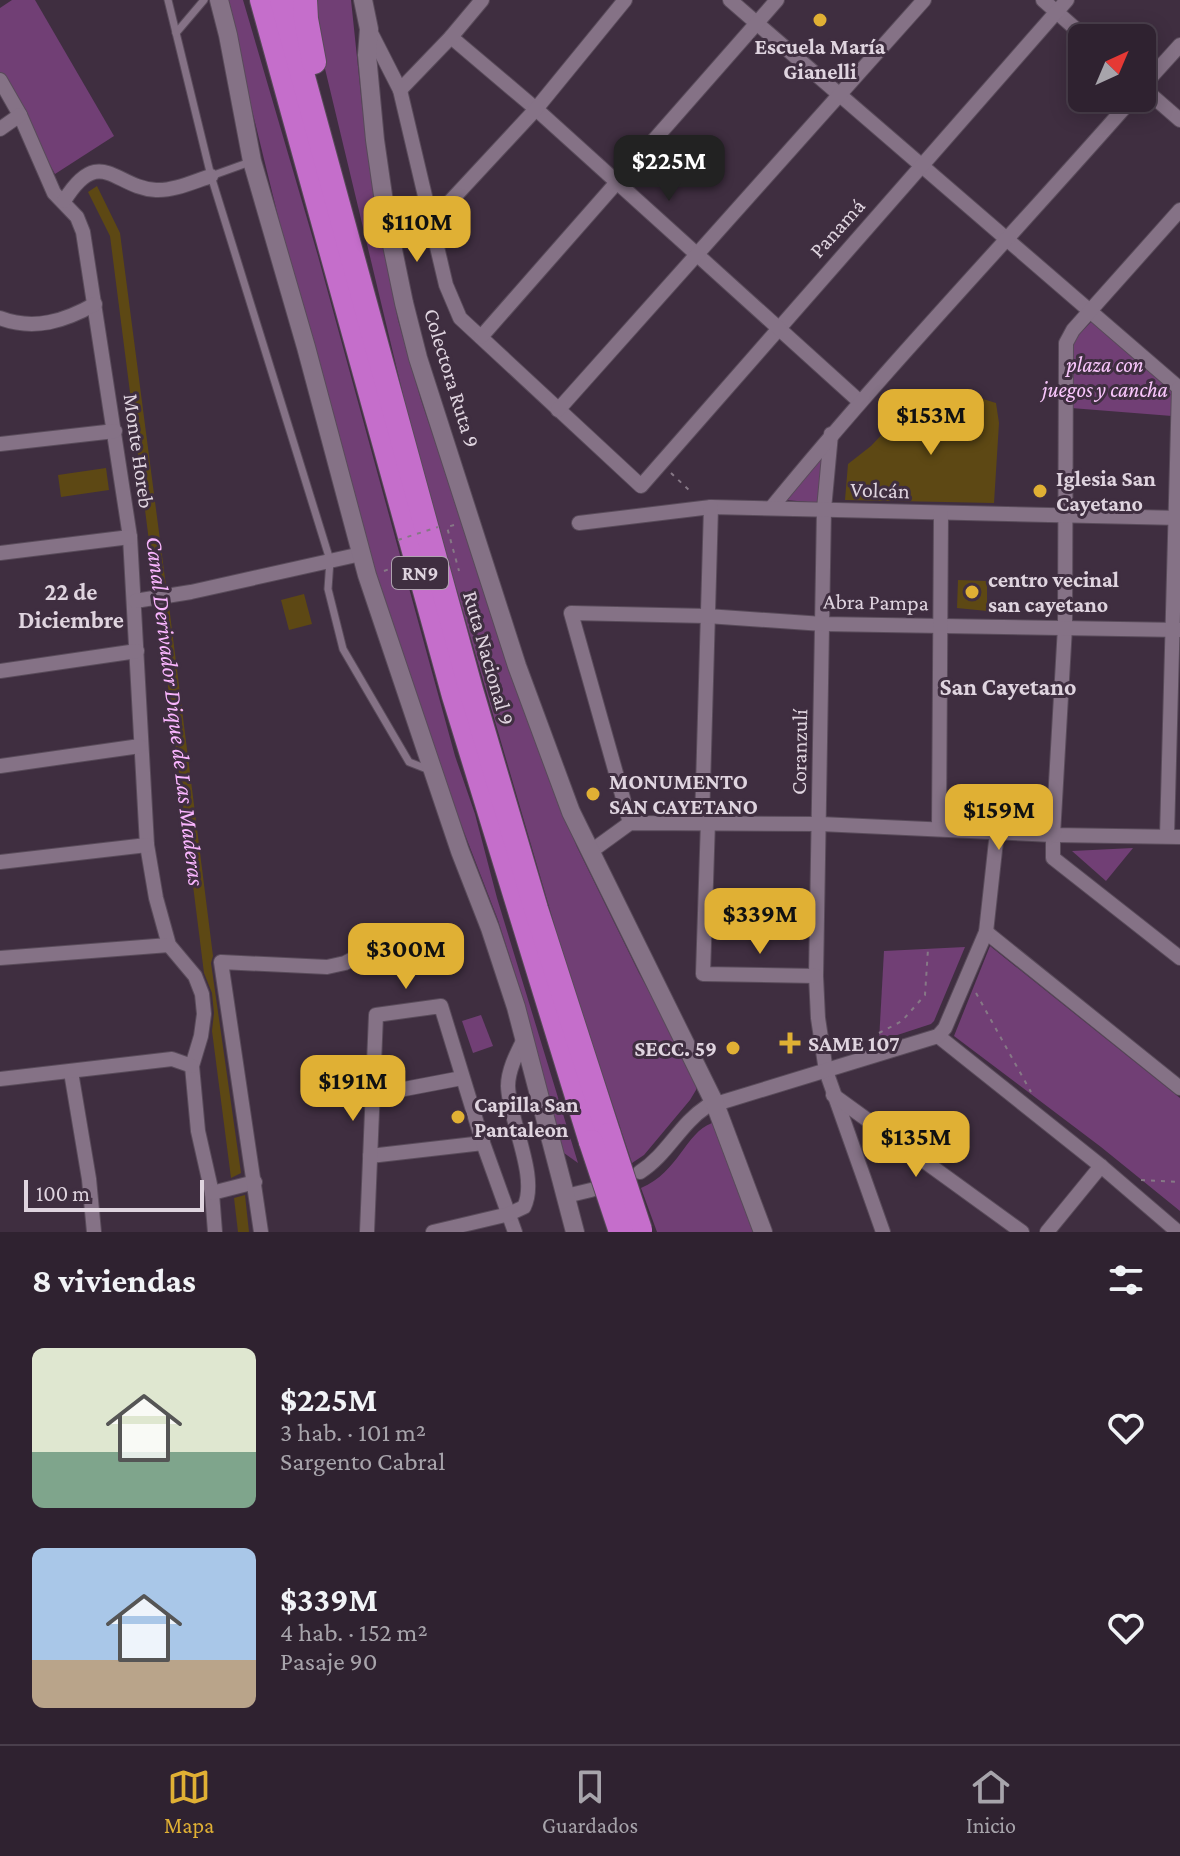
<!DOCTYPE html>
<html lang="es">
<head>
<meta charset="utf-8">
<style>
	body { margin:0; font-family:"Crimson Pro",serif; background:#3b2f3c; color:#f1f3f6; height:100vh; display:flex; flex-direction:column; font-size:30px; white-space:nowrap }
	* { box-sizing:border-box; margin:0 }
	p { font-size:26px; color:#a7a4ab }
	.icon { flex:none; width:44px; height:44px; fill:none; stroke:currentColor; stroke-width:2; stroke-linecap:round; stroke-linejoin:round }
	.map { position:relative; height:1232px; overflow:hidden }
	.details { display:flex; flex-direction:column; background:#2f2230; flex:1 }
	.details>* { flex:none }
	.needle { width:52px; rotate:44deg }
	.buttons { position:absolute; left:1068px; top:24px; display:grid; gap:16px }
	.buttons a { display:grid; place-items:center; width:88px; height:88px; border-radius:12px; background:#2f2230; box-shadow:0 4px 20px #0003,0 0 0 2px #4a3f4c; font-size:40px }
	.scale { position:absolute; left:24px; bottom:20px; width:180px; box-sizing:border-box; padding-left:8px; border:4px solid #dfd4df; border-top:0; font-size:22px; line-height:28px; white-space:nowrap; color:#dfd4df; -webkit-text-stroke:6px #3f2e40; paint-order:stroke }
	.price { position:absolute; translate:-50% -68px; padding:0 18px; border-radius:16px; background:#e0b034; color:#111; font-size:26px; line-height:52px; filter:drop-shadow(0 2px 4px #0008) }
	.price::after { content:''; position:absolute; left:50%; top:48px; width:24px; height:18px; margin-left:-12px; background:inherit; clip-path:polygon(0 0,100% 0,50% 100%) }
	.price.current { background:#222; color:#fff }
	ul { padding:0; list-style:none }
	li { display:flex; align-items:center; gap:24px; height:200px; padding:0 32px }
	li span { display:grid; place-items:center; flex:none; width:224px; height:160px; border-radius:12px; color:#555 }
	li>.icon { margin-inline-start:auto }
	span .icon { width:96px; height:96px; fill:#fffc; stroke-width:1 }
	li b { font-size:34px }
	h2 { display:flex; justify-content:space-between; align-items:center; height:96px; padding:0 32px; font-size:34px }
	.tab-bar { display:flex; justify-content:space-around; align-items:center; height:112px; border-top:2px solid #4a3f4c; background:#2f2230; font-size:22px; color:#a7a4ab }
	.tab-bar a { display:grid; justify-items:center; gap:4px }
	.tab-bar .current { color:#e0b034 }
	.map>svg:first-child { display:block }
</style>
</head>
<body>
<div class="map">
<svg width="1180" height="1232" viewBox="0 0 1180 1232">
	<rect width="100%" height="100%" fill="#3f2e40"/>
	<g fill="#713f75">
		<polygon points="12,0 35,0 114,136 55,174 0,73 0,8"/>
		<polygon points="225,0 243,0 318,256 455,756 475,814 497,898 578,1163 564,1153 522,995 498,920 413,700 328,420"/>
		<polygon points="314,0 351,0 362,105 385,256 398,320 421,400 548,777 577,847 639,973 676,1040 696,1084 696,1090 690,1100 644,1155 632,1163 564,958 418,457 315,27"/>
		<polygon points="1092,321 1176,390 1172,416 1071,408 1069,345"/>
		<polygon points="824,455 819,503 786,500"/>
		<polygon points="1133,848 1106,881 1072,851"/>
		<polygon points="990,946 1180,1098 1180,1211 1101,1147 954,1036"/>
		<polygon points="965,947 934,1021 931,1024 879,1041 884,951"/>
		<polygon points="481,1015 493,1046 473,1053 462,1021"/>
		<path d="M 712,1123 L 757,1232 L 657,1232 L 641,1188 C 679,1172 685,1133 712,1123 Z"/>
	</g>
	<g fill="#5d4814">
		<polygon points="97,186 120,233 166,586 155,588 110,236 88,192"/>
		<polygon points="983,399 996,403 999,423 994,503 845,500 848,464 871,446 906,409"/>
		<polygon points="106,468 109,490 61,497 58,475"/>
		<polygon points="958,580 987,581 987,611 957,608"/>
		<polygon points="304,594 312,624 289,630 281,600"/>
		<polygon points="169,606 213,956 211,963 241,1173 231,1178 212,1031 214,1013 212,993 204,973 158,607"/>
		<polygon points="245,1195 249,1232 238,1232 234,1198"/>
	</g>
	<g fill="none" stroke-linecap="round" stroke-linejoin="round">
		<defs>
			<g id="service">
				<polyline points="168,0 211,176 330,560 328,589 343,649 409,762 432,771"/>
				<polyline points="176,33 204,0"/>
				<polyline points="211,176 250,162"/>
			</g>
			<g id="minor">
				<polyline points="730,0 1179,388"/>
				<polyline points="1043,0 1086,38"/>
				<polyline points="369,29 400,90 446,285 460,318 641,486 1067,0"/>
				<polyline points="451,37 536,109 859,401"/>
				<polyline points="0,80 20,115 54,193 77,217 83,232 130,537 147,845 156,898 169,945 195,976 202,994 204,1014 201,1036 192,1066 198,1131 212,1193 215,1232"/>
				<polyline points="1142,87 1180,45"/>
				<polyline points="1142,87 1180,120"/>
				<polyline points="400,90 451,37 482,0"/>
				<polyline points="0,129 20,115"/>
				<path d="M 64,201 C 100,143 115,188 156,190 C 174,191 195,181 211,176"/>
				<polyline points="1180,210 1073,330 1066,343 1065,627 1053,835 1053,858 1180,958"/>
				<polyline points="432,221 536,109 625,0"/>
				<path d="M 0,318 C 34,331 65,321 95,304"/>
				<polyline points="481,337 777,0"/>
				<polyline points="558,410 924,0"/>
				<polyline points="831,434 824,509 816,976 818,1018 826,1071 883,1232"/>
				<polyline points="0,444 115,431"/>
				<path d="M 772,507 C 887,366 1013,235 1133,98"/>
				<polyline points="579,523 711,507 1180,518"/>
				<polyline points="0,553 130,537"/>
				<polyline points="135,601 191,592 361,554"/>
				<polyline points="0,671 137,651"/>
				<polyline points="0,766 140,746"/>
				<polyline points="702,821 711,507"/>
				<polyline points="708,821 703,974 816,976"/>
				<polyline points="630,823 571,613 707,616 823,624 1180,630"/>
				<polyline points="939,828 941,514"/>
				<polyline points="1167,836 1179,388"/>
				<polyline points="590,852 630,823 820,824 1053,835 1180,837"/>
				<polyline points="0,862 147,845"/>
				<polyline points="986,932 1180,1088"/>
				<polyline points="0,958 169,945"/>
				<polyline points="938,1036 1101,1166 1178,1232"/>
				<polyline points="71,1072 89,1179 94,1232"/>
				<polyline points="0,1079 172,1059 192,1066"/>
				<polyline points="373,1095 462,1078"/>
				<polyline points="833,1095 1022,1232"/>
				<polyline points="370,1156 483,1143"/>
				<path d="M 640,1172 C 667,1155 680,1124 706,1107 L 938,1036 L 945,1028 L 986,932 L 997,832"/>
				<polyline points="212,1193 255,1182"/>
				<polyline points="566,1196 591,1190"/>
				<polyline points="261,1232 221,962 327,967 345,963 381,944"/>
				<polyline points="367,1232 376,1015 441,1006 483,1143 515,1232"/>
				<path d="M 433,1232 L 509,1214 L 524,1207 C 539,1177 509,1121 508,1086 C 508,1070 517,1053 524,1039"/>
				<polyline points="1047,1232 1101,1166"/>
			</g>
			<g id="tertiary">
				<polyline points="219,0 228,35 252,161 306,347 367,575 460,851 490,928 516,1007 575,1232"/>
				<polyline points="363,0 369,29 367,55 375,140 386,216 404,303 418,358 517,666 571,812 715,1104 763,1232"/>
			</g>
			<g id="motorway">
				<polyline points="262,0 454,696 591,1142"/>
				<polyline points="282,0 471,690 536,909 609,1135"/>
				<polyline points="305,0 306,19 314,62"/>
			</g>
		</defs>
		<use href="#service" stroke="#594b5a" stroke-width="9"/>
		<use href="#minor" stroke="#594b5a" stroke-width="16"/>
		<use href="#tertiary" stroke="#594b5a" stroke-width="20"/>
		<use href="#motorway" stroke="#594b5a" stroke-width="26"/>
		<g stroke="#867886" stroke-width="2" stroke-dasharray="4 6" stroke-linecap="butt">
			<polyline points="671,473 691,492"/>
			<polyline points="454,525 447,527 459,571"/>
			<polyline points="384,571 400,565"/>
			<polyline points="976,993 1031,1092"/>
			<polyline points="879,1033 902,1021 925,995 928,949"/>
			<polyline points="1141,1180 1180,1182"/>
		</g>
		<use href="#service" stroke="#857286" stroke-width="7"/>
		<use href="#minor" stroke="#857286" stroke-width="14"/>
		<use href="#tertiary" stroke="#857286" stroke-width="18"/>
		<use href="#motorway" stroke="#c56ecb" stroke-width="24"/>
		<defs>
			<g id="motorway-bridge">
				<polyline points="609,1135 640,1230"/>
				<polyline points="591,1142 621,1232"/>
			</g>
		</defs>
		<use href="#motorway-bridge" stroke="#594b5a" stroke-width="26" stroke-linecap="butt"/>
		<polyline stroke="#867886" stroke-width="2" stroke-dasharray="4 6" stroke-linecap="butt" points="398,540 438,527"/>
		<use href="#motorway-bridge" stroke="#c56ecb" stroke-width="24"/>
	</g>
	<g fill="#e0b034" stroke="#3f2e40" stroke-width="3">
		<circle cx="820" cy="20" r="8"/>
		<circle cx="1040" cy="491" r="8"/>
		<circle cx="972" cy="592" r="8"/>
		<circle cx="593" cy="794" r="8"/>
		<path d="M786 1031h8v8h8v8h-8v8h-8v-8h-8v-8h8z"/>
		<circle cx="733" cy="1048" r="8"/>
		<circle cx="458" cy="1117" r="8"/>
	</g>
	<g text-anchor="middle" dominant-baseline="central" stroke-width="6" stroke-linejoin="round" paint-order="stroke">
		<rect fill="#3f2e40" stroke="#afa2af" stroke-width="2" x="392" y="557" width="56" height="32" rx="6"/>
		<g font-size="20" font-weight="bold" fill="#dfd4df">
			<text x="420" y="573">RN9</text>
		</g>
		<g font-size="22" font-weight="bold" fill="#dfd4df" stroke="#3f2e40" text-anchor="start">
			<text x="820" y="46" text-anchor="middle">Escuela María<tspan x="820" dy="25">Gianelli</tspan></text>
			<text x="1056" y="478">Iglesia San<tspan x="1056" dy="25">Cayetano</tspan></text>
			<text x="988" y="579">centro vecinal<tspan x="988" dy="25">san cayetano</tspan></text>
			<text x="609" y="781">MONUMENTO<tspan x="609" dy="25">SAN CAYETANO</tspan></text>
			<text x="808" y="1043">SAME 107</text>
			<text x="717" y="1048" text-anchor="end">SECC. 59</text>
			<text x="474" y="1104">Capilla San<tspan x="474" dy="25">Pantaleon</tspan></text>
		</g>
		<g font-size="22" fill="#dfd4df" stroke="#3f2e40">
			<text transform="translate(837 228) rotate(-48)">Panamá</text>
			<text transform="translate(452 378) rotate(73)">Colectora Ruta 9</text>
			<text transform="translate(139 451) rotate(82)">Monte Horeb</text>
			<text transform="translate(880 490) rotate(2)">Volcán</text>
			<text transform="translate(876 602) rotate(1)">Abra Pampa</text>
			<text transform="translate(489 658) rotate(74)">Ruta Nacional 9</text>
			<text transform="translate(799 752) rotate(-89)">Coranzulí</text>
		</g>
		<g font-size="22" font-style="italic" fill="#fac7fd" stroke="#3f2e40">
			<text x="1105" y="364">plaza con<tspan x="1105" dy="25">juegos y cancha</tspan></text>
		</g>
		<g font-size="24" font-weight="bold" fill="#dfd4df" stroke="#3f2e40">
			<text x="71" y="591">22 de<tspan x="71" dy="28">Diciembre</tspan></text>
			<text x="1008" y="686">San Cayetano</text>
		</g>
		<g font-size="24" font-style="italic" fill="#f9b5fe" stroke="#3f2e40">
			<text transform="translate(176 711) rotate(83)">Canal Derivador Dique de Las Maderas</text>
		</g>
	</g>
</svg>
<div class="buttons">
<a><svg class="needle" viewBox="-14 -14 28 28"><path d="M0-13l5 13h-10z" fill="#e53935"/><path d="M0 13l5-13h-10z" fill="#a7a4ab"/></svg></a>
</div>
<div class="scale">100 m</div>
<b class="price current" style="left:669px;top:203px">$225M</b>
<b class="price" style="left:417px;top:264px">$110M</b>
<b class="price" style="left:931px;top:457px">$153M</b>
<b class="price" style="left:999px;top:852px">$159M</b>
<b class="price" style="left:760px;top:956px">$339M</b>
<b class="price" style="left:406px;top:991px">$300M</b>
<b class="price" style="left:353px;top:1123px">$191M</b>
<b class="price" style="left:916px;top:1179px">$135M</b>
</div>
<section class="details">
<h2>8 viviendas<svg class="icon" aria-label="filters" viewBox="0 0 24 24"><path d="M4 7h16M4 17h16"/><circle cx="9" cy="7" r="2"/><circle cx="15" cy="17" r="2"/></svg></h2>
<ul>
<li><span style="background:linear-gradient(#dfe7d0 65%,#7fa58c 0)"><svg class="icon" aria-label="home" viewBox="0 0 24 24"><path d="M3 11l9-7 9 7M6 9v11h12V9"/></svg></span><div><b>$225M</b><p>3 hab. · 101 m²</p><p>Sargento Cabral</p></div><svg class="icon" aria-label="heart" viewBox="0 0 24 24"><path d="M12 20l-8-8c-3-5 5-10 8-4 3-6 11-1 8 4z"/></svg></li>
<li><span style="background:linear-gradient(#a9c7e8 70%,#b9a48a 0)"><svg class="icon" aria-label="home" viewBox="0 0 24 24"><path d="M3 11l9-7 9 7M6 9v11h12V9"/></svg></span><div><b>$339M</b><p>4 hab. · 152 m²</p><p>Pasaje 90</p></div><svg class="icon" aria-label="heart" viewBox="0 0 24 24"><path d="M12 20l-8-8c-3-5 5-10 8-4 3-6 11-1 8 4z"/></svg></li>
</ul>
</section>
<nav class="tab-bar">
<a class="current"><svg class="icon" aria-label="map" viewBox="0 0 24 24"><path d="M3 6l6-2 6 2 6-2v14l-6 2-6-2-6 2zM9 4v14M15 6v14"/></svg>Mapa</a>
<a><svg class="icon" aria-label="saved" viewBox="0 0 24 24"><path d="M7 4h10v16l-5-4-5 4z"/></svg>Guardados</a>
<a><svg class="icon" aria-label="home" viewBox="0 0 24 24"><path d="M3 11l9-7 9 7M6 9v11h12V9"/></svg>Inicio</a>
</nav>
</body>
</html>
